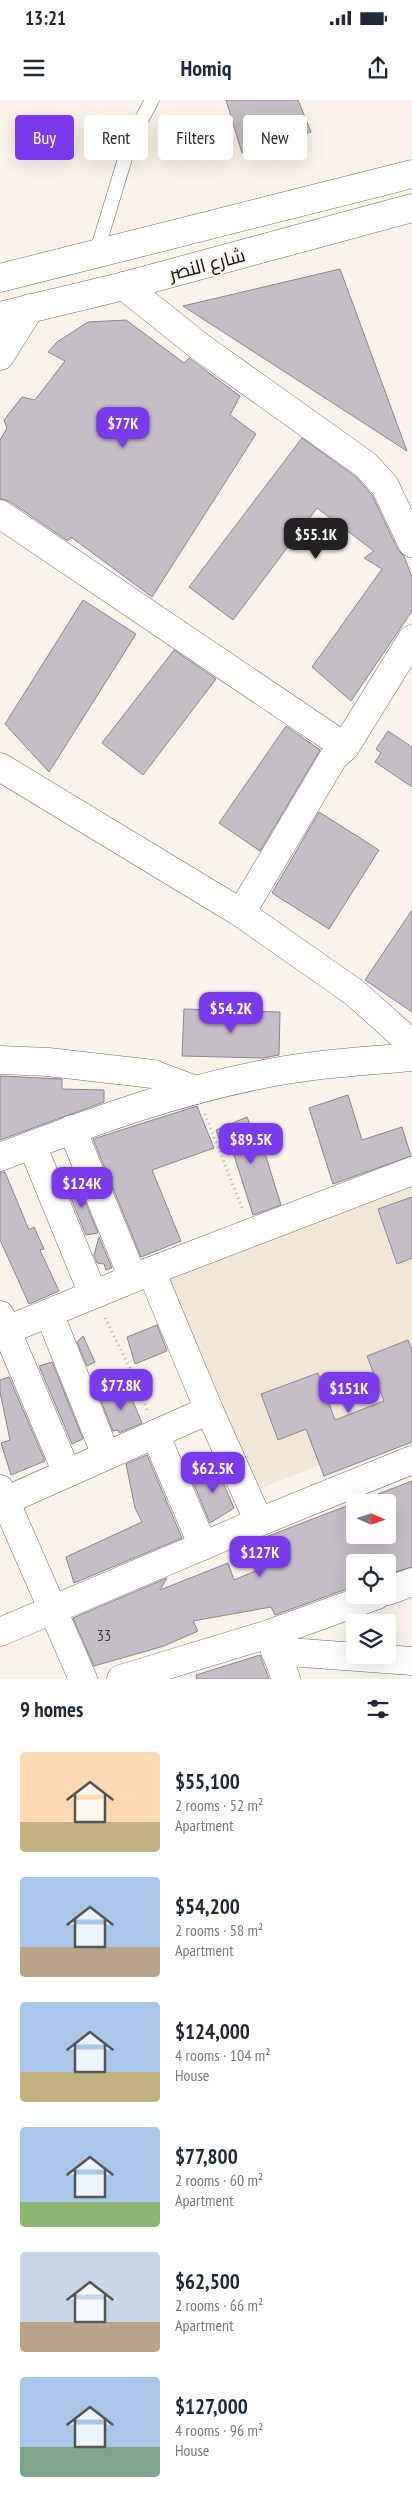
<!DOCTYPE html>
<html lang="en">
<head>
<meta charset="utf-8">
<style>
	body { margin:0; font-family:"PT Sans Narrow",Cairo,sans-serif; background:#f2f2f3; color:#1f2937; height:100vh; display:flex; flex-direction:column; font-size:19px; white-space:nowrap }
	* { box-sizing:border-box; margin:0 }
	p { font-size:16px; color:#747a83 }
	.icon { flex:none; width:28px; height:28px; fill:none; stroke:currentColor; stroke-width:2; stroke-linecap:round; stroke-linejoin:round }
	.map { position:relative; height:1579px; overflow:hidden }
	.sheet { display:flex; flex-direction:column; background:#fff; flex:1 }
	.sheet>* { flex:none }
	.guide { position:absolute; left:15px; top:15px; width:382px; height:45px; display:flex; gap:10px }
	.needle { width:32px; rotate:93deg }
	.tools { position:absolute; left:346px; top:1394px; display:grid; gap:10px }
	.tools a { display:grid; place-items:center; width:50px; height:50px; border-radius:5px; background:#fff; box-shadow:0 5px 20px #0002; font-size:25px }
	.price { position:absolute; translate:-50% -42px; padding:0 11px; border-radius:10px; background:#7c3aed; color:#fff; font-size:16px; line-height:32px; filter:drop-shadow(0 1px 2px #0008) }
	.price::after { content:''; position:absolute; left:50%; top:30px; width:15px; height:11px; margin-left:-8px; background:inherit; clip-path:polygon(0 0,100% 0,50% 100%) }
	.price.on { background:#222; color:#fff }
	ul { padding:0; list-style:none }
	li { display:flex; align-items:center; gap:15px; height:125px; padding:0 20px }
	li span { display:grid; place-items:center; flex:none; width:140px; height:100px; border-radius:5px; color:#555 }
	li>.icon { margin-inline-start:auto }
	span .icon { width:60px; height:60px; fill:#fffc; stroke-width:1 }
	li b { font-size:21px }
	h2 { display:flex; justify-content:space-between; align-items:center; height:60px; padding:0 20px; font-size:21px }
	.tag { padding:0 18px; border-radius:5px; background:#fff; box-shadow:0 5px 20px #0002; font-size:18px; line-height:45px }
	.tag.on { background:#7c3aed; color:#fff }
	.status { display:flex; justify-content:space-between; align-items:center; height:35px; padding:0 25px; background:#fff; direction:ltr }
	.status svg { height:14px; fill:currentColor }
	header { display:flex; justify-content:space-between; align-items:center; height:65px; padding:0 20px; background:#fff; font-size:22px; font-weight:700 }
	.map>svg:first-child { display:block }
</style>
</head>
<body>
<div class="status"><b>13:21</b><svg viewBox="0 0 49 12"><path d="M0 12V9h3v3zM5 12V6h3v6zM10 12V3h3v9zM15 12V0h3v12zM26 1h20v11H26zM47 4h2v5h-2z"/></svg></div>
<header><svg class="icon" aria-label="menu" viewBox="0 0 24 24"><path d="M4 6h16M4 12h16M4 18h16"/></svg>Homiq<svg class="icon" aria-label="share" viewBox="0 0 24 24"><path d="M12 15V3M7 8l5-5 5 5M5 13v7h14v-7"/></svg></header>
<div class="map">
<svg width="412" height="1579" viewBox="0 0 412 1579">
	<rect width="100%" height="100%" fill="#faf3e9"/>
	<polygon fill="#f2e6d6" points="412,1079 412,1329 254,1391 162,1177"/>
	<g fill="#c6bec6" stroke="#8e868e" fill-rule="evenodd">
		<polygon points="226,0 298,0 311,32 242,53"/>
		<polygon points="340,169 407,351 183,206"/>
		<polygon points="126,220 184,263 189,258 240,296 230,315 256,334 152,497 71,437 68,441 9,401 0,399 0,340 7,328 4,320 22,297 35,300 65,261 48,252 57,242 88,222"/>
		<polygon points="302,338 356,377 372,395 398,450 404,456 412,477 412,511 351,601 312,567 382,469 364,458 374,451 317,408 233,520 189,487"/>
		<polygon points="83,500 136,534 49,672 5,624"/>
		<polygon points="174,550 216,579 143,675 102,643"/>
		<polygon points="286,626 320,650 260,751 219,723"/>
		<polygon points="388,631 412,647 412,687 375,662 381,653 376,649"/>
		<polygon points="319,712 379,750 329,829 272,793"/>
		<polygon points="412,810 412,912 365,880"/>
		<polygon points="184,909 280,912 279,955 263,958 182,956"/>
		<polygon points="0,976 62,979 62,989 104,990 104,1002 0,1040"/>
		<polygon points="348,995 362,1040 402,1027 411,1056 333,1084 309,1008"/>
		<polygon points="197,1006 214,1048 152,1070 181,1141 141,1157 93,1039"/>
		<polygon points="247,1017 260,1048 263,1047 281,1105 253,1115 232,1049 224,1052 216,1030"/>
		<polygon points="0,1072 5,1072 29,1130 34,1127 44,1149 40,1150 59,1191 29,1204 0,1140"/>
		<polygon points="77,1082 98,1133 86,1135 66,1086"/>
		<polygon points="412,1097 412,1158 397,1164 378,1109"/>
		<polygon points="99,1137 112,1168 106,1170 104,1164 97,1163 94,1155"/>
		<polygon points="157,1225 167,1251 135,1264 127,1237"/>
		<polygon points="83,1236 95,1262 87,1266 77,1242"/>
		<polygon points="408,1240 412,1250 412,1342 324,1376 306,1329 278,1340 261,1294 318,1273 335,1320 384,1301 367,1256"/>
		<polygon points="52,1262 83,1339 72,1344 39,1266"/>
		<polygon points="9,1277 45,1361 11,1375 1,1343 10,1340 0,1292 0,1280"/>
		<polygon points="127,1287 142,1323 119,1333 118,1330 113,1331 101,1301"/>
		<polygon points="147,1355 182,1438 74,1483 66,1457 142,1422 135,1408 126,1364"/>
		<polygon points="216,1366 234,1408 210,1423 192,1380"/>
		<path d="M 412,1381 L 412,1467 L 388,1474 L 388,1462 L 355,1462 L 355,1486 L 275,1515 L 271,1507 L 193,1521 L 198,1531 L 164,1546 L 94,1566 L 73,1518 L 167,1478 L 160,1490 L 228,1463 L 234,1480 L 274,1463 L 263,1438 ZM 355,1402 L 388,1402 L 388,1435 L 355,1435 Z"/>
		<polygon points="260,1555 269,1579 197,1579 196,1575"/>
	</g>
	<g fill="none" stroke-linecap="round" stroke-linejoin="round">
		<defs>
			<g id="lane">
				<polyline points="137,28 152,0"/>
				<polyline points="96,154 130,42"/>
			</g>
			<g id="street">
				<polyline points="124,186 199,246 366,365 385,386 412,443"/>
				<polyline points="0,256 30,208"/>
				<polyline points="0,414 345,647"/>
				<polyline points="0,667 241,813 333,658 345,647 412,539"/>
				<polyline points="241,813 355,893 412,944"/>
				<polyline points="0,960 48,962 153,974 196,990"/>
				<polyline points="72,1029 133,1178"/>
				<polyline points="32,1045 93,1194"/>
				<path d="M 0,1057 C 91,1022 183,988 280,971 C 323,963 368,961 412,957"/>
				<polyline points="151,1171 209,1310 259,1422 412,1360"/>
				<polyline points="49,1213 106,1355"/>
				<polyline points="0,1215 67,1373"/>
				<polyline points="0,1233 151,1171 412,1071"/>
				<polyline points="155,1334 203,1446"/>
				<polyline points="0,1389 83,1579"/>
				<polyline points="5,1401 209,1310"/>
				<polyline points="388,1491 412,1482"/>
				<polyline points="0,1532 259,1422"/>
				<polyline points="270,1536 286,1579"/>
				<polyline points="275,1551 412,1561"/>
				<polyline points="121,1579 269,1534 377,1495"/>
			</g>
			<g id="secondary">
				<polyline points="0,178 412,74"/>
				<polyline points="0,216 124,186 412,108"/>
			</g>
		</defs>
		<use href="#lane" stroke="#736d65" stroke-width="15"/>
		<use href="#street" stroke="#736d65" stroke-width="29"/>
		<use href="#secondary" stroke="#736d65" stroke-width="29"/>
		<g stroke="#b4afa7" stroke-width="3" stroke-dasharray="1 4" stroke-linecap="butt">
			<polyline points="205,1014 242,1108"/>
			<polyline points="105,1218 135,1278 147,1310"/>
		</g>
		<use href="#lane" stroke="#fff" stroke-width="14"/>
		<use href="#street" stroke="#fff" stroke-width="28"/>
		<use href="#secondary" stroke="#fff" stroke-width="28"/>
	</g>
	<g text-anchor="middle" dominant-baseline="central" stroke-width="4" stroke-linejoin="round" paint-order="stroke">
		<g font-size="16" fill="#3f3c3b">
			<text x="104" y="1535">33</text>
		</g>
		<g font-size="19" fill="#12100d" stroke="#faf3e9">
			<text transform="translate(207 164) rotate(-15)">شارع النصر</text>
		</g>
	</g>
</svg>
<div class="tools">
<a><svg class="needle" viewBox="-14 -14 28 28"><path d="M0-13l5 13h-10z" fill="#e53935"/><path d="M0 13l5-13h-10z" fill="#747a83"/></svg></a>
<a><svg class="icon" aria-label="locate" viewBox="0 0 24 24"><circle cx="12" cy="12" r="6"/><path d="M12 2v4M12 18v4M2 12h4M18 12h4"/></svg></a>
<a><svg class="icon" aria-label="layers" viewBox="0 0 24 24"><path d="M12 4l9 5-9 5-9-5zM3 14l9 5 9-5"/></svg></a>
</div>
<b class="price" style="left:123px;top:349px">$77K</b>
<b class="price on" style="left:316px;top:460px">$55.1K</b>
<b class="price" style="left:231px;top:934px">$54.2K</b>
<b class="price" style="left:251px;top:1065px">$89.5K</b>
<b class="price" style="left:82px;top:1109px">$124K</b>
<b class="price" style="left:121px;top:1311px">$77.8K</b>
<b class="price" style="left:349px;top:1314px">$151K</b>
<b class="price" style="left:213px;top:1394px">$62.5K</b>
<b class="price" style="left:260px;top:1478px">$127K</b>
<div class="guide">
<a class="tag on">Buy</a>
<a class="tag">Rent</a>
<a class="tag">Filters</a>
<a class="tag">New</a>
</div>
</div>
<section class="sheet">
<h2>9 homes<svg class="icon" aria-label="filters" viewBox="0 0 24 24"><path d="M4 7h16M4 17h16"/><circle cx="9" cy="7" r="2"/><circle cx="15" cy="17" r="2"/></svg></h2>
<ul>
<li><span style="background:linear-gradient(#ffd9b3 70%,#c2b280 0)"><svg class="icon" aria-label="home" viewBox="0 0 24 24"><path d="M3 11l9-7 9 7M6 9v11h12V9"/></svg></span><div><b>$55,100</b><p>2 rooms · 52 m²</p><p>Apartment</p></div></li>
<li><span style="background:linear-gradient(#a9c7e8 70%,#b9a48a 0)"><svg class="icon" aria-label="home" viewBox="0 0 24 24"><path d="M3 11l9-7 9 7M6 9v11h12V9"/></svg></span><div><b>$54,200</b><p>2 rooms · 58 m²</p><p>Apartment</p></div></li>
<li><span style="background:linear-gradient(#a9c7e8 70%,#c2b280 0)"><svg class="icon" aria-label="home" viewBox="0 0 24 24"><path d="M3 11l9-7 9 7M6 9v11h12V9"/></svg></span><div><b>$124,000</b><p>4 rooms · 104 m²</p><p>House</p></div></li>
<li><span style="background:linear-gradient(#a9c7e8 75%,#8fb573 0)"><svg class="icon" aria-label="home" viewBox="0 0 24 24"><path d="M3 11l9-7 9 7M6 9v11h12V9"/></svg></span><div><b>$77,800</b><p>2 rooms · 60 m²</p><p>Apartment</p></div></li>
<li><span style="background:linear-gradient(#c9d6e8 70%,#b9a48a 0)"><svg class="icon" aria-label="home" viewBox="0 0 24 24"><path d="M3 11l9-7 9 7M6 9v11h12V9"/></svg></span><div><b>$62,500</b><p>2 rooms · 66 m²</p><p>Apartment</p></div></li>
<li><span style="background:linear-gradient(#a9c7e8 70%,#7fa58c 0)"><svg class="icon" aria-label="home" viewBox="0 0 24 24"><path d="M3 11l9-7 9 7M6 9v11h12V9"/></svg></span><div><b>$127,000</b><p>4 rooms · 96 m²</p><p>House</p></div></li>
</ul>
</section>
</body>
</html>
